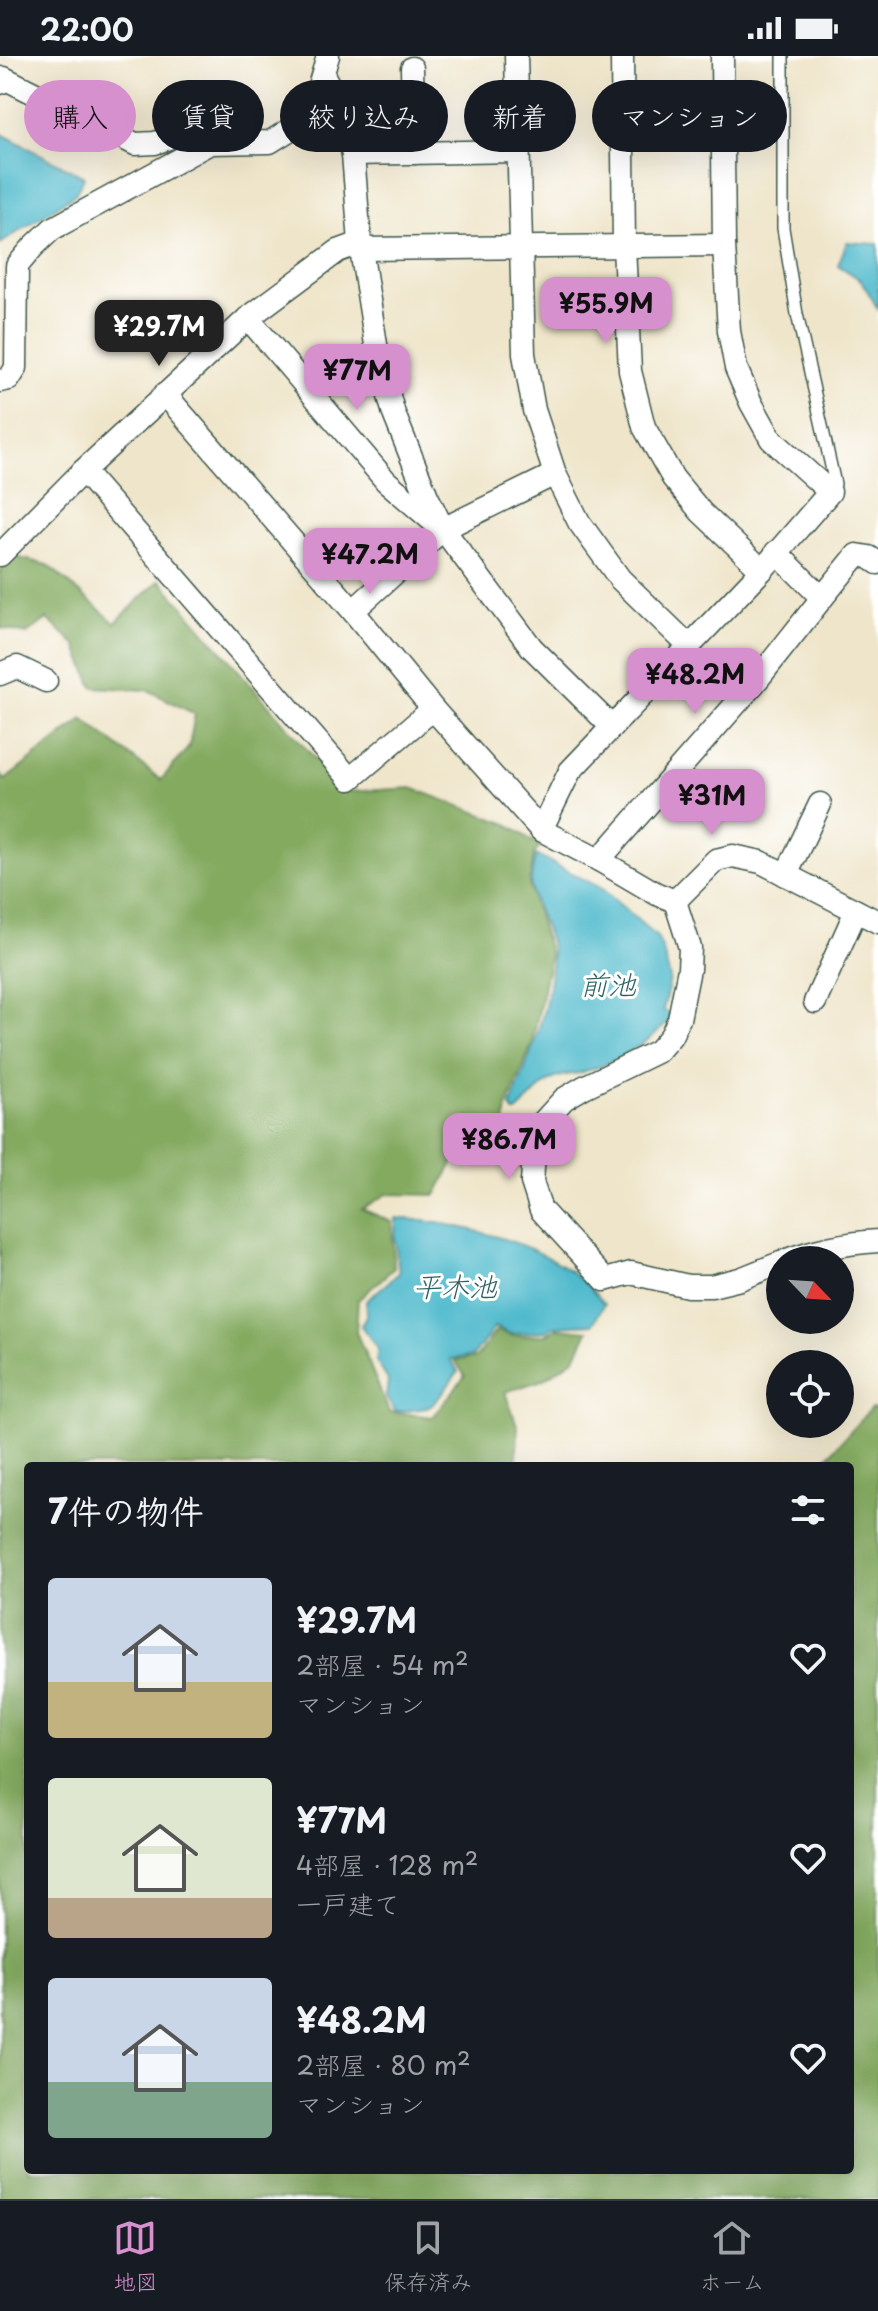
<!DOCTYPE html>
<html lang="ja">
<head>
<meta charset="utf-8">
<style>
	body { margin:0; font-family:"Playpen Sans","Klee One",sans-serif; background:#242831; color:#f1f3f6; height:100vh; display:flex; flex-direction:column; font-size:30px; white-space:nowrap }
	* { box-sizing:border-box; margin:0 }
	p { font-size:26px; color:#9ea1a6 }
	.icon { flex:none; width:44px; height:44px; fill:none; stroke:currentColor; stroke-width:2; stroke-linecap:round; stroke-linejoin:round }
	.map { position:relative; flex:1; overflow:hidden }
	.drawer { position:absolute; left:24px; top:1406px; width:830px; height:712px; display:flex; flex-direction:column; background:#171b24; border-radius:8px; box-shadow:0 8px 32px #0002 }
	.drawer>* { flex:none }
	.hud { position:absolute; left:24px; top:24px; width:830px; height:72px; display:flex; gap:16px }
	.needle { width:52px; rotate:115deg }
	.tools { position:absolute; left:766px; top:1190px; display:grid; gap:16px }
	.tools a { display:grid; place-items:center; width:88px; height:88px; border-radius:50%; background:#171b24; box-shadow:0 8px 32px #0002; font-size:40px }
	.price { position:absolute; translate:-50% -68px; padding:0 18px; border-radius:16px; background:#d690ce; color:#111; font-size:26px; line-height:52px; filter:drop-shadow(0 2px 4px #0008) }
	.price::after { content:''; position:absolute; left:50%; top:48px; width:24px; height:18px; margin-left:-12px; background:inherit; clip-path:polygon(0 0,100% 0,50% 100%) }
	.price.on { background:#222; color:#fff }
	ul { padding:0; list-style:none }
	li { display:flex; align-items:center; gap:24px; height:200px; padding:0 24px }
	li span { display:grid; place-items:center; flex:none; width:224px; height:160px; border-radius:8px; color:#555 }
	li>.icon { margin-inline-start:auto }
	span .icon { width:96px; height:96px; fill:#fffc; stroke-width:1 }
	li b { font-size:34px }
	h2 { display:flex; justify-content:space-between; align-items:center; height:96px; padding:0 24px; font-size:34px }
	.chip { padding:0 28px; border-radius:36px; background:#171b24; box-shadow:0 8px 32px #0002; font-size:28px; line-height:72px }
	.chip.on { background:#d690ce; color:#111 }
	.status { display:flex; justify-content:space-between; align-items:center; height:56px; padding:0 40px; background:#171b24; direction:ltr }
	.status svg { height:22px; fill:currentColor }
	.menu { display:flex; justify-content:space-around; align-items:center; height:112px; border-top:2px solid #363941; background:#171b24; font-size:22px; color:#9ea1a6 }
	.menu a { display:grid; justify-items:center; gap:4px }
	.menu .on { color:#d690ce }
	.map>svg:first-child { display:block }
</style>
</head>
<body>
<div class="status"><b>22:00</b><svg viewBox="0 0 49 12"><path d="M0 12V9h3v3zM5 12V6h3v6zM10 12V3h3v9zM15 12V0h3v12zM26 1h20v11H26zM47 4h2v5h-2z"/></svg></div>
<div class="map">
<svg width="878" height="2143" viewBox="0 0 878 2143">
	<rect width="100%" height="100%" fill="#fff"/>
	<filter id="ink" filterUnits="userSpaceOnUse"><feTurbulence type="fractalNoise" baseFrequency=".0125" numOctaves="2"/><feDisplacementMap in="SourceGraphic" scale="16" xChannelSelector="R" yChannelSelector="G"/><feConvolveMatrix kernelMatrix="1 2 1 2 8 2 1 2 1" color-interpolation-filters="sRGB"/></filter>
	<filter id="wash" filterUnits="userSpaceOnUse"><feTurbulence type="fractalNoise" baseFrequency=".006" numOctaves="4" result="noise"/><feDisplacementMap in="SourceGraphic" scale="32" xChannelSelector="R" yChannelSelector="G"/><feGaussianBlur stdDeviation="1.8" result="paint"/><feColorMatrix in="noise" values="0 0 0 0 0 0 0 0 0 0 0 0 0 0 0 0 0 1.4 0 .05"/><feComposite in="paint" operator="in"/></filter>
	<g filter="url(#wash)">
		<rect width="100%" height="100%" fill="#efe5ca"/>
		<polygon fill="#84aa61" stroke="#52744a" stroke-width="2" points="16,501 48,509 115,567 160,524 344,736 412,732 507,768 540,790 534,798 529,829 550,899 532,988 507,1051 504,1077 456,1102 436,1139 387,1138 362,1153 392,1166 394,1212 358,1244 356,1276 389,1356 433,1361 465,1320 455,1304 476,1302 497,1274 511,1280 545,1279 557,1272 588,1275 574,1303 542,1324 505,1336 518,1372 516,1410 28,1410 28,2114 850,2114 850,1410 819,1410 871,1352 878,1353 878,2143 0,2143 0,717 5,724 83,663 161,724 189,691 195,658 148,634 93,631 76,589 47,563 27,578 0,572 0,515"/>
		<g fill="#4fbacc" stroke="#377c80" stroke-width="2">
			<polygon points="0,77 84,121 75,138 0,188"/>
			<polygon points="847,186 878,188 878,253 861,224 838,209"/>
			<path d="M 536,799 L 601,832 L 657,881 L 663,894 L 670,923 L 663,954 L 672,959 C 656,985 612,1008 583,1016 C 573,1019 563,1018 553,1023 C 537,1031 528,1047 515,1057 L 510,1051 C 529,1003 550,953 552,901 C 552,876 533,854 531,830 C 530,820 534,808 536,799 Z"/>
			<path d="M 396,1162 C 452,1166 534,1184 578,1221 C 588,1229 596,1239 604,1248 L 593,1268 L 555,1270 L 546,1275 L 511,1278 L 495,1271 L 473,1300 L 451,1303 L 458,1316 C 434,1347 437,1355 395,1355 L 386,1341 L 388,1324 L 376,1305 L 378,1293 L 361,1270 L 366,1260 L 366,1245 L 399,1217 L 395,1182 Z"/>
		</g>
	</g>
	<g filter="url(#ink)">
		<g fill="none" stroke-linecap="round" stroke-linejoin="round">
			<defs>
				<polyline id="lane" points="783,0 783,172 797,258 835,428 830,436"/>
				<g id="street">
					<polyline points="516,0 524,298 534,354 555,418 579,466 620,523 689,590"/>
					<polyline points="622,0 624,190 630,315 644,371 673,422 701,456 762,514"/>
					<polyline points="412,12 414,97"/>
					<polyline points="323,18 341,53 353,98 360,187 378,301 394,358 427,440 443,473 532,592 612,671"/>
					<polyline points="0,27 4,22 135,88 155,87 220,63 235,86"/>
					<polyline points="353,98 519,95"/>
					<polyline points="362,193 724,189"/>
					<polyline points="248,262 386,425 436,468"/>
					<polyline points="0,325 9,323 16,312 17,210 33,191 52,173 210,87 270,86 294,71 315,43 328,0"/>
					<polyline points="165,338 353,555 433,653 541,774 599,804 657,838 675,845 716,804 733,800 761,806 878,866"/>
					<polyline points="83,415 350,723 433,653"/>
					<polyline points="776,496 822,542 857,499 869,501 878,507"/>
					<polyline points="0,499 83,415 248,262 338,195 360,187"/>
					<polyline points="353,555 443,473 555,418"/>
					<polyline points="0,618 17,611 46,625"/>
					<polyline points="541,774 570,715 762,514 830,436 771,383 751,347 736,312 729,275 724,189 722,0"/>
					<polyline points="599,804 758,623 822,542"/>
					<polyline points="786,819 820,748"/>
					<polyline points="675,845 690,892 689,913 679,963 671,980 658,995 584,1031 564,1043 543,1066 535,1084 532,1126 541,1154 605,1224 631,1217 688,1230 711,1230 740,1223 780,1207"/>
					<polyline points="815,946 856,855"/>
					<path d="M 787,1204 C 816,1193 848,1187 878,1185"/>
				</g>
			</defs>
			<use href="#lane" stroke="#3e564a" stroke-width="14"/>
			<use href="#street" stroke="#3e564a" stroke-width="25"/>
			<use href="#lane" stroke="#fff" stroke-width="11"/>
			<use href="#street" stroke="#fff" stroke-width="22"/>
		</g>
	</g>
	<g text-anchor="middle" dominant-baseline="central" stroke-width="6" stroke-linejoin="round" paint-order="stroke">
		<g font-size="28" font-style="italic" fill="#2d6262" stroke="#fff">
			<text x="608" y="927">前池</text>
			<text x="455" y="1229">平木池</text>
		</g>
	</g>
</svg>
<div class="tools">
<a><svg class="needle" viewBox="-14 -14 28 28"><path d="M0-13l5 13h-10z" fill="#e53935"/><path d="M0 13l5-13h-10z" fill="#9ea1a6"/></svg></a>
<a><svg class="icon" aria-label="locate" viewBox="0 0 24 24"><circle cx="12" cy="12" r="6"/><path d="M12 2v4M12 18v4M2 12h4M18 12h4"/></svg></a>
</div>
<b class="price" style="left:606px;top:289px">¥55.9M</b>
<b class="price on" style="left:159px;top:312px">¥29.7M</b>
<b class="price" style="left:357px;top:356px">¥77M</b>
<b class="price" style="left:370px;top:540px">¥47.2M</b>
<b class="price" style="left:695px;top:660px">¥48.2M</b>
<b class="price" style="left:712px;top:781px">¥31M</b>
<b class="price" style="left:509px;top:1125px">¥86.7M</b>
<div class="hud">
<a class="chip on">購入</a>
<a class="chip">賃貸</a>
<a class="chip">絞り込み</a>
<a class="chip">新着</a>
<a class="chip">マンション</a>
</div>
<section class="drawer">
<h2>7件の物件<svg class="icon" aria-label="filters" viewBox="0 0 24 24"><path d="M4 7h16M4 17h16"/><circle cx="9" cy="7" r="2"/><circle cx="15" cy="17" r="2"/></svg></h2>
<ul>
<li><span style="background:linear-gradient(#c9d6e8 65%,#c2b280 0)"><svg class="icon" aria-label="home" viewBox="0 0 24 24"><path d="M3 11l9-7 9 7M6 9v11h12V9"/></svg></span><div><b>¥29.7M</b><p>2部屋 · 54 m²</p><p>マンション</p></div><svg class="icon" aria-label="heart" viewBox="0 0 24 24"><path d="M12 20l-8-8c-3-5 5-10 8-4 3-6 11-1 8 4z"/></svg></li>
<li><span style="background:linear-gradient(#dfe7d0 75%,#b9a48a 0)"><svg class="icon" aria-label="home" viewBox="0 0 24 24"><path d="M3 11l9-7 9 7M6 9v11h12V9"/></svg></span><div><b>¥77M</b><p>4部屋 · 128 m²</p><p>一戸建て</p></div><svg class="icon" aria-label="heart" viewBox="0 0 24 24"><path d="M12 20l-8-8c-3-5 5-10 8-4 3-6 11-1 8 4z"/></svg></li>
<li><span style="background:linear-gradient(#c9d6e8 65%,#7fa58c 0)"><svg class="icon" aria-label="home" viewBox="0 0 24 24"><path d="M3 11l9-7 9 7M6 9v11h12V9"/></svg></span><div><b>¥48.2M</b><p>2部屋 · 80 m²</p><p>マンション</p></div><svg class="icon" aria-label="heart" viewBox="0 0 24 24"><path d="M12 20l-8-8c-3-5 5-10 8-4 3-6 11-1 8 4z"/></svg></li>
</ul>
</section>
</div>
<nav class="menu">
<a class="on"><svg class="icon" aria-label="map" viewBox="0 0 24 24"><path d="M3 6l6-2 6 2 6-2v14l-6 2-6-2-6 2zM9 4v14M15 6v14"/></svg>地図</a>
<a><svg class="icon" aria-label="saved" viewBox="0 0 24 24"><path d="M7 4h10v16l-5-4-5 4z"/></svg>保存済み</a>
<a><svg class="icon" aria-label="home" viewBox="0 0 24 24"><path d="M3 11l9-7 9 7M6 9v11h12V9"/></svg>ホーム</a>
</nav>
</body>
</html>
